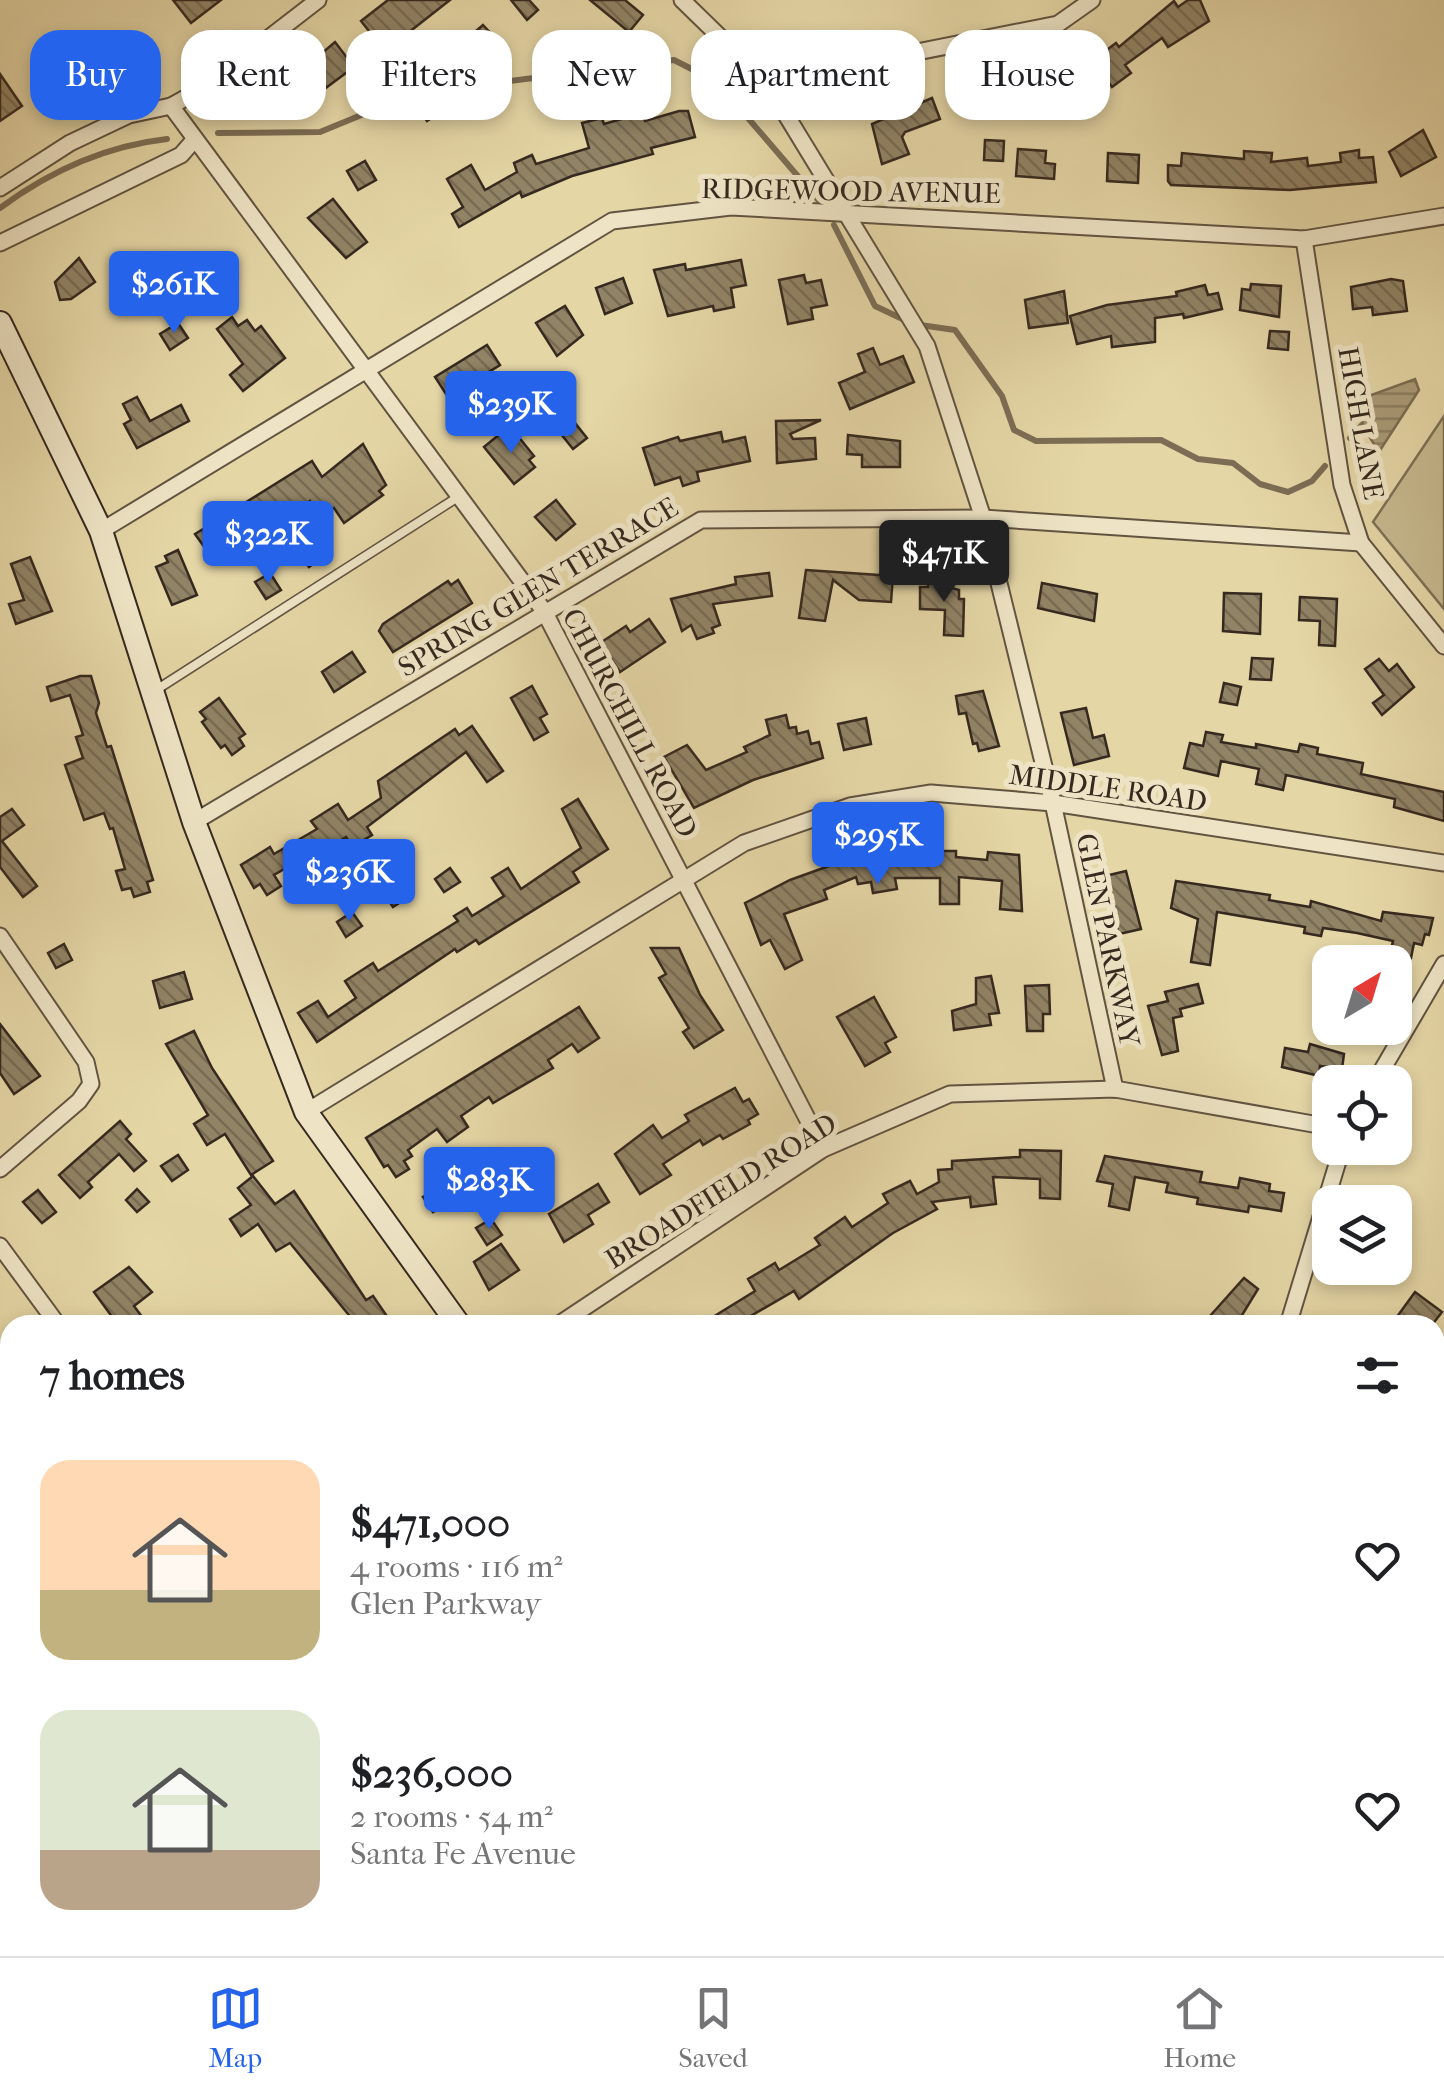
<!DOCTYPE html>
<html lang="en">
<head>
<meta charset="utf-8">
<style>
	body { margin:0; font-family:"IM FELL French Canon",serif; background:#f6f6f6; color:#202124; height:100vh; display:flex; flex-direction:column; font-size:38px; white-space:nowrap }
	* { box-sizing:border-box; margin:0 }
	p { font-size:32px; color:#757577 }
	.icon { flex:none; width:55px; height:55px; fill:none; stroke:currentColor; stroke-width:2; stroke-linecap:round; stroke-linejoin:round }
	.map { position:relative; flex:1; overflow:hidden }
	.drawer { position:absolute; left:0px; top:1315px; width:1445px; height:642px; display:flex; flex-direction:column; background:#fff; border-radius:30px 30px 0 0; box-shadow:0 5px 15px #0003 }
	.drawer>* { flex:none }
	.top-card { position:absolute; left:30px; top:30px; width:1385px; height:90px; display:flex; gap:20px }
	.needle { width:65px; rotate:38deg }
	.buttons { position:absolute; left:1312px; top:945px; display:grid; gap:20px }
	.buttons a { display:grid; place-items:center; width:100px; height:100px; border-radius:20px; background:#fff; box-shadow:0 5px 15px #0003; font-size:50px }
	.price { position:absolute; translate:-50% -85px; padding:0 22px; border-radius:10px; background:#2563eb; color:#fff; font-size:32px; line-height:65px; filter:drop-shadow(0 2px 5px #0008) }
	.price::after { content:''; position:absolute; left:50%; top:60px; width:30px; height:22px; margin-left:-15px; background:inherit; clip-path:polygon(0 0,100% 0,50% 100%) }
	.price.on { background:#222; color:#fff }
	ul { padding:0; list-style:none }
	li { display:flex; align-items:center; gap:30px; height:250px; padding:0 40px }
	li span { display:grid; place-items:center; flex:none; width:280px; height:200px; border-radius:30px; color:#555 }
	li>.icon { margin-inline-start:auto }
	span .icon { width:120px; height:120px; fill:#fffc; stroke-width:1 }
	li b { font-size:42px }
	h2 { display:flex; justify-content:space-between; align-items:center; height:120px; padding:0 40px; font-size:42px }
	.pill { padding:0 35px; border-radius:30px; background:#fff; box-shadow:0 5px 15px #0003; font-size:35px; line-height:90px }
	.pill.on { background:#2563eb; color:#fff }
	.tabs { display:flex; justify-content:space-around; align-items:center; height:140px; border-top:2px solid #e0e0e0; background:#fff; font-size:28px; color:#757577 }
	.tabs a { display:grid; justify-items:center; gap:5px }
	.tabs .on { color:#2563eb }
	.map>svg:first-child { display:block }
</style>
</head>
<body>
<div class="map">
<svg width="1444" height="1956" viewBox="0 0 1444 1956">
	<defs>
		<pattern id="water-rules" width="6" height="5" patternUnits="userSpaceOnUse" patternTransform="scale(2.5)"><rect width="6" height="5" fill="#aa9b78"/><path d="M0 2.5h6" fill="none" stroke="#8b7e62"/></pattern>
		<pattern id="building-back-hatch" width="6" height="6" patternUnits="userSpaceOnUse" patternTransform="scale(2.5)"><rect width="6" height="6" fill="#918365"/><path d="M-1 5l2 2M0 0l6 6M5-1l2 2" fill="none" stroke="#776b53"/></pattern>
	</defs>
	<rect width="100%" height="100%" fill="#e5d6a6"/>
	<filter id="stains"><feTurbulence type="fractalNoise" baseFrequency=".002" numOctaves="4"/><feColorMatrix values="0 0 0 0 .2 0 0 0 0 .09 0 0 0 0 .02 0 0 0 .5 -.17"/></filter>
	<radialGradient id="worn" r=".72"><stop offset=".6" stop-color="#630" stop-opacity="0"/><stop offset="1" stop-color="#630" stop-opacity=".3"/></radialGradient>
	<polygon fill="#c7b98f" stroke="#7e7157" stroke-width="2.5" points="1444,416 1444,609 1373,522"/>
	<polygon fill="url(#water-rules)" stroke="#7c6d54" stroke-width="2.5" points="1415,379 1419,390 1379,452 1362,425 1366,397"/>
	<g fill="none" stroke-linecap="round" stroke-linejoin="round">
		<g stroke="#7c6d54" stroke-width="6">
			<polyline points="218,133 320,132 415,93 674,60 717,82 820,202"/>
			<path d="M 0,208 C 50,171 105,146 167,139"/>
			<polyline points="834,225 875,306 913,324 955,330 1002,396 1014,430 1036,441 1161,440 1198,459 1233,463 1260,484 1288,492 1312,481 1325,466"/>
			<polyline points="1350,438 1362,425"/>
		</g>
	</g>
	<g fill="url(#building-back-hatch)" stroke="#36291f" stroke-width="2.5">
		<polygon points="173,0 221,0 191,23"/>
		<polygon points="388,0 450,0 385,51 361,21"/>
		<polygon points="511,0 529,0 538,10 527,20"/>
		<polygon points="590,0 625,0 643,15 629,32"/>
		<polygon points="1188,0 1200,0 1209,21 1168,47 1162,38 1125,65 1131,73 1112,87 1106,79 1100,84 1096,79 1012,107 1006,85 1009,81 1068,65 1071,77 1116,43 1119,47 1174,1 1178,7"/>
		<polygon points="483,25 497,40 483,53 469,37"/>
		<polygon points="79,33 92,48 79,59 83,63 58,85 44,69 48,65 43,60"/>
		<polygon points="335,42 354,67 311,99 294,77"/>
		<polygon points="0,74 22,106 0,121"/>
		<polygon points="432,96 442,111 427,121 417,106"/>
		<polygon points="932,98 940,119 905,132 902,137 909,154 882,164 872,124"/>
		<polygon points="679,111 688,111 695,137 651,148 653,154 572,176 522,197 520,192 459,227 452,214 463,207 447,179 471,165 485,190 517,172 514,163 532,155 536,164 589,148 582,123 602,118 604,124 643,113 645,121"/>
		<polygon points="1423,130 1436,157 1401,176 1389,152"/>
		<polygon points="985,140 1004,141 1003,161 984,160"/>
		<polygon points="1018,149 1046,151 1045,163 1055,164 1054,179 1016,176"/>
		<polygon points="1359,150 1359,158 1373,157 1376,182 1290,190 1171,185 1168,181 1168,165 1181,166 1182,153 1244,159 1244,151 1272,153 1271,162 1307,158 1308,166 1341,162 1340,153"/>
		<polygon points="1108,153 1139,155 1138,183 1107,181"/>
		<polygon points="365,161 376,180 358,190 347,171"/>
		<polygon points="333,199 367,242 346,258 308,218"/>
		<polygon points="79,258 95,282 71,299 60,300 55,282"/>
		<polygon points="741,260 746,285 731,288 734,307 714,311 713,306 668,316 654,270 685,264 686,270"/>
		<polygon points="804,275 806,283 821,280 827,305 811,308 813,319 788,324 779,280"/>
		<polygon points="623,278 632,303 605,314 596,288"/>
		<polygon points="1391,279 1403,281 1407,311 1373,315 1372,307 1353,309 1351,287"/>
		<polygon points="1251,284 1281,286 1279,317 1240,310 1242,289 1250,290"/>
		<polygon points="1205,285 1208,295 1218,293 1222,309 1184,318 1183,314 1155,318 1155,342 1112,347 1111,336 1077,344 1070,316 1107,305 1177,296 1176,292"/>
		<polygon points="1064,291 1068,323 1029,328 1025,300"/>
		<polygon points="565,306 583,335 557,356 536,323"/>
		<polygon points="232,317 238,326 247,320 255,331 261,326 285,358 243,391 230,375 243,364 217,329"/>
		<polygon points="178,323 188,338 170,350 160,334"/>
		<polygon points="1270,331 1289,332 1288,350 1268,348"/>
		<polygon points="487,345 500,365 448,397 435,377"/>
		<polygon points="873,348 880,365 903,356 914,382 850,409 839,383 865,372 858,354"/>
		<polygon points="137,397 150,421 181,405 189,421 137,448 124,424 131,420 123,404"/>
		<polygon points="821,420 790,434 793,439 815,438 816,459 777,463 776,421"/>
		<polygon points="575,423 587,438 573,449 561,434"/>
		<polygon points="506,429 513,438 517,435 534,456 529,460 535,467 514,484 484,447"/>
		<polygon points="721,432 723,442 745,437 750,461 697,472 699,481 683,486 680,477 655,485 643,448 678,437 680,441"/>
		<polygon points="848,435 900,441 900,467 862,467 862,455 847,454"/>
		<polygon points="363,444 386,485 379,491 383,495 344,523 334,508 320,517 310,501 213,559 195,534 312,461 322,477"/>
		<polygon points="556,500 575,524 556,540 535,517"/>
		<polygon points="314,541 325,555 309,567 298,553"/>
		<polygon points="178,550 197,595 172,605 156,567 168,562 165,556"/>
		<polygon points="30,557 52,611 16,624 9,604 24,600 11,564"/>
		<polygon points="806,570 893,576 891,602 859,600 833,580 825,621 799,618"/>
		<polygon points="270,573 281,590 266,599 255,582"/>
		<polygon points="769,573 772,596 713,604 720,625 712,628 714,633 697,639 691,625 682,631 671,599 736,584 735,577"/>
		<polygon points="928,578 945,578 945,586 959,590 959,599 964,599 963,636 944,635 945,610 920,609 920,587 928,587"/>
		<polygon points="458,580 472,603 393,652 379,631 383,624 448,581 451,585"/>
		<polygon points="1042,583 1097,594 1094,621 1038,608"/>
		<polygon points="1224,593 1261,594 1260,634 1223,631"/>
		<polygon points="1300,597 1337,599 1335,646 1319,645 1320,621 1299,620"/>
		<polygon points="649,619 665,642 620,672 600,643 626,626 630,632"/>
		<polygon points="352,652 365,672 334,692 322,672"/>
		<polygon points="1252,658 1273,659 1271,680 1250,679"/>
		<polygon points="1379,659 1389,671 1397,664 1414,687 1382,715 1373,703 1384,695 1365,669"/>
		<polygon points="80,676 91,676 99,703 96,713 107,747 111,746 153,880 147,882 150,892 134,897 131,888 122,890 116,871 125,869 113,828 110,829 104,813 84,820 65,765 83,758 76,737 83,735 70,695 51,701 47,687"/>
		<polygon points="1224,683 1241,687 1237,705 1220,702"/>
		<polygon points="532,686 547,714 540,718 548,732 534,740 511,698"/>
		<polygon points="983,691 999,746 979,751 977,743 973,744 966,713 959,714 956,696"/>
		<polygon points="219,698 245,734 239,738 244,746 232,755 225,745 221,748 202,722 206,719 200,712"/>
		<polygon points="1086,708 1093,738 1104,735 1109,756 1074,765 1061,713"/>
		<polygon points="786,715 789,728 796,727 797,734 808,731 811,744 819,742 823,758 753,780 694,808 664,757 687,745 706,770 747,752 744,747 770,735 766,720"/>
		<polygon points="866,718 871,744 844,750 838,724"/>
		<polygon points="472,726 503,771 487,782 466,752 367,827 372,835 352,847 346,837 329,848 327,844 274,875 281,886 267,895 260,884 254,888 241,865 270,847 274,854 317,829 311,821 338,804 348,820 381,798 378,781 455,729 459,735"/>
		<polygon points="1206,732 1223,735 1221,742 1256,748 1256,744 1298,752 1300,744 1318,748 1317,754 1363,763 1361,774 1444,792 1444,821 1394,807 1395,799 1286,775 1283,790 1256,784 1259,769 1221,761 1218,776 1184,768 1190,743 1203,746"/>
		<polygon points="578,799 608,849 573,872 579,882 479,944 476,940 457,952 455,949 317,1042 298,1013 318,1001 328,1017 356,998 345,981 373,963 378,971 458,921 454,916 467,908 472,916 504,896 492,878 508,868 521,889 581,848 562,809"/>
		<polygon points="12,809 24,825 2,841 37,886 23,897 0,867 0,817"/>
		<polygon points="894,851 956,851 956,857 987,860 988,852 1019,855 1022,911 1000,909 1002,881 959,877 959,904 940,904 940,878 895,878 897,889 873,893 871,882 858,884 856,877 824,890 827,899 784,914 802,960 785,969 770,940 761,945 745,903 790,880 851,858"/>
		<polygon points="450,868 460,882 444,892 435,879"/>
		<polygon points="1126,871 1141,929 1119,934 1101,877"/>
		<polygon points="1176,881 1270,895 1269,900 1310,907 1311,901 1381,921 1383,912 1433,918 1429,935 1425,934 1422,945 1414,943 1411,958 1390,953 1393,941 1357,933 1323,928 1321,936 1304,933 1305,927 1217,912 1210,965 1191,962 1198,919 1171,908"/>
		<polygon points="397,883 407,898 393,907 383,892"/>
		<polygon points="352,912 362,926 346,937 337,922"/>
		<polygon points="64,944 72,960 56,968 48,953"/>
		<polygon points="651,948 679,948 700,995 723,1030 694,1048 683,1032 689,1028 659,978 666,974"/>
		<polygon points="184,972 192,999 160,1008 153,981"/>
		<polygon points="991,976 999,1013 989,1014 991,1025 954,1030 952,1011 976,1004 976,978"/>
		<polygon points="1198,984 1203,1003 1180,1009 1182,1016 1173,1018 1178,1051 1162,1055 1148,1006 1168,1001 1165,992"/>
		<polygon points="1049,985 1050,1014 1043,1014 1043,1031 1027,1031 1025,986"/>
		<polygon points="874,997 896,1037 885,1043 890,1052 865,1066 837,1017"/>
		<polygon points="579,1007 599,1038 578,1052 572,1044 548,1060 553,1068 493,1103 489,1097 461,1116 468,1127 447,1142 437,1129 408,1150 412,1156 404,1161 409,1169 396,1177 388,1165 384,1167 366,1138"/>
		<polygon points="0,1024 40,1076 14,1094 0,1073"/>
		<polygon points="194,1031 212,1068 273,1161 251,1175 225,1134 207,1145 194,1124 208,1115 166,1044"/>
		<polygon points="1310,1044 1344,1054 1342,1069 1320,1066 1319,1076 1282,1067 1285,1048 1308,1052"/>
		<polygon points="735,1088 743,1102 749,1099 758,1114 748,1120 750,1124 723,1139 720,1135 703,1145 700,1140 663,1164 671,1175 640,1194 615,1154 653,1125 662,1138 689,1121 685,1115"/>
		<polygon points="120,1121 131,1134 126,1139 146,1161 134,1171 119,1154 88,1182 92,1187 80,1198 59,1175"/>
		<polygon points="1020,1150 1061,1151 1060,1199 1040,1198 1040,1179 993,1177 996,1204 971,1207 970,1197 932,1202 937,1209 893,1233 799,1299 794,1291 735,1325 700,1325 755,1291 748,1279 775,1263 779,1270 820,1245 815,1238 845,1217 852,1227 888,1203 883,1194 910,1181 917,1194 939,1182 938,1170 952,1169 952,1161 1020,1157"/>
		<polygon points="178,1155 188,1170 172,1181 161,1166"/>
		<polygon points="1105,1156 1202,1172 1200,1182 1238,1188 1240,1178 1270,1184 1269,1191 1284,1193 1281,1211 1249,1206 1248,1212 1197,1204 1198,1198 1166,1192 1168,1183 1135,1177 1129,1210 1109,1206 1113,1184 1097,1181"/>
		<polygon points="253,1176 275,1204 294,1191 366,1300 373,1296 393,1325 357,1325 290,1243 276,1251 258,1224 241,1236 230,1219 251,1205 238,1188"/>
		<polygon points="598,1184 609,1202 588,1215 593,1224 564,1242 549,1214"/>
		<polygon points="438,1188 448,1203 433,1212 423,1197"/>
		<polygon points="137,1189 149,1202 137,1212 126,1200"/>
		<polygon points="38,1190 56,1212 42,1223 23,1202"/>
		<polygon points="491,1219 502,1235 487,1245 476,1228"/>
		<polygon points="501,1244 519,1270 489,1290 474,1262"/>
		<polygon points="129,1267 152,1292 134,1306 148,1325 118,1325 94,1292"/>
		<polygon points="1244,1278 1258,1289 1236,1325 1202,1325"/>
		<polygon points="1415,1292 1442,1312 1432,1325 1391,1325"/>
	</g>
	<g fill="none" stroke-linecap="round" stroke-linejoin="round">
		<defs>
			<polyline id="service" points="156,690 458,497"/>
			<g id="minor">
				<polyline points="682,0 766,82 927,346 983,518 1053,803 1115,1089"/>
				<polyline points="766,82 1058,24 1092,0"/>
				<polyline points="171,106 544,611 823,1149"/>
				<polyline points="0,188 70,143 129,115 171,106 207,86 318,0"/>
				<polyline points="1304,239 1342,485 1361,543 1444,646"/>
				<polyline points="0,243 181,155 195,139"/>
				<polyline points="101,531 612,221 731,207 1304,239 1444,216"/>
				<polyline points="194,822 701,520 983,518 1361,543"/>
				<polyline points="0,936 86,1062 91,1084 79,1101 0,1169"/>
				<polyline points="1375,1082 1444,964"/>
				<polyline points="306,1112 744,843 850,806 931,793 1053,803 1444,863"/>
				<polyline points="0,1246 58,1325"/>
				<polyline points="558,1325 823,1149 950,1094 1115,1089 1330,1127"/>
				<polyline points="1288,1325 1342,1148"/>
				<polyline points="1435,1536 1444,1543"/>
				<polyline points="0,1775 10,1789"/>
				<polyline points="124,1948 130,1956"/>
				<polyline points="508,1948 514,1956"/>
				<polyline points="1259,1948 1263,1956"/>
			</g>
			<g id="secondary">
				<polyline points="0,323 101,531 194,822 306,1112 459,1325"/>
				<polyline points="1435,1468 1444,1456"/>
				<polyline points="887,1948 893,1956"/>
				<polyline points="943,1956 953,1948"/>
			</g>
		</defs>
		<use href="#service" stroke="#625441" stroke-width="11"/>
		<use href="#minor" stroke="#625441" stroke-width="19"/>
		<use href="#secondary" stroke="#36291f" stroke-width="26"/>
		<use href="#service" stroke="#eee4c5" stroke-width="8"/>
		<use href="#minor" stroke="#eee4c5" stroke-width="15"/>
		<use href="#secondary" stroke="#eee4c5" stroke-width="22"/>
	</g>
	<g text-anchor="middle" dominant-baseline="central" stroke-width="10" stroke-linejoin="round" paint-order="stroke">
		<g font-size="28" fill="#36291f" stroke="#eee4c5">
			<text transform="translate(851 191) rotate(1)">RIDGEWOOD AVENUE</text>
			<text transform="translate(1361 423) rotate(80)">HIGH LANE</text>
			<text transform="translate(538 587) rotate(-31)">SPRING GLEN TERRACE</text>
			<text transform="translate(630 723) rotate(62)">CHURCHILL ROAD</text>
			<text transform="translate(1108 788) rotate(8)">MIDDLE ROAD</text>
			<text transform="translate(1108 940) rotate(78)">GLEN PARKWAY</text>
			<text transform="translate(721 1191) rotate(-32)">BROADFIELD ROAD</text>
		</g>
	</g>
	<rect width="100%" height="100%" filter="url(#stains)"/>
	<rect width="100%" height="100%" fill="url(#worn)"/>
</svg>
<div class="buttons">
<a><svg class="needle" viewBox="-14 -14 28 28"><path d="M0-13l5 13h-10z" fill="#e53935"/><path d="M0 13l5-13h-10z" fill="#757577"/></svg></a>
<a><svg class="icon" aria-label="locate" viewBox="0 0 24 24"><circle cx="12" cy="12" r="6"/><path d="M12 2v4M12 18v4M2 12h4M18 12h4"/></svg></a>
<a><svg class="icon" aria-label="layers" viewBox="0 0 24 24"><path d="M12 4l9 5-9 5-9-5zM3 14l9 5 9-5"/></svg></a>
</div>
<b class="price" style="left:174px;top:336px">$261K</b>
<b class="price" style="left:511px;top:456px">$239K</b>
<b class="price" style="left:268px;top:586px">$322K</b>
<b class="price on" style="left:944px;top:605px">$471K</b>
<b class="price" style="left:878px;top:887px">$295K</b>
<b class="price" style="left:349px;top:924px">$236K</b>
<b class="price" style="left:489px;top:1232px">$283K</b>
<div class="top-card">
<a class="pill on">Buy</a>
<a class="pill">Rent</a>
<a class="pill">Filters</a>
<a class="pill">New</a>
<a class="pill">Apartment</a>
<a class="pill">House</a>
</div>
<section class="drawer">
<h2>7 homes<svg class="icon" aria-label="filters" viewBox="0 0 24 24"><path d="M4 7h16M4 17h16"/><circle cx="9" cy="7" r="2"/><circle cx="15" cy="17" r="2"/></svg></h2>
<ul>
<li><span style="background:linear-gradient(#ffd9b3 65%,#c2b280 0)"><svg class="icon" aria-label="home" viewBox="0 0 24 24"><path d="M3 11l9-7 9 7M6 9v11h12V9"/></svg></span><div><b>$471,000</b><p>4 rooms · 116 m²</p><p>Glen Parkway</p></div><svg class="icon" aria-label="heart" viewBox="0 0 24 24"><path d="M12 20l-8-8c-3-5 5-10 8-4 3-6 11-1 8 4z"/></svg></li>
<li><span style="background:linear-gradient(#dfe7d0 70%,#b9a48a 0)"><svg class="icon" aria-label="home" viewBox="0 0 24 24"><path d="M3 11l9-7 9 7M6 9v11h12V9"/></svg></span><div><b>$236,000</b><p>2 rooms · 54 m²</p><p>Santa Fe Avenue</p></div><svg class="icon" aria-label="heart" viewBox="0 0 24 24"><path d="M12 20l-8-8c-3-5 5-10 8-4 3-6 11-1 8 4z"/></svg></li>
</ul>
</section>
</div>
<nav class="tabs">
<a class="on"><svg class="icon" aria-label="map" viewBox="0 0 24 24"><path d="M3 6l6-2 6 2 6-2v14l-6 2-6-2-6 2zM9 4v14M15 6v14"/></svg>Map</a>
<a><svg class="icon" aria-label="saved" viewBox="0 0 24 24"><path d="M7 4h10v16l-5-4-5 4z"/></svg>Saved</a>
<a><svg class="icon" aria-label="home" viewBox="0 0 24 24"><path d="M3 11l9-7 9 7M6 9v11h12V9"/></svg>Home</a>
</nav>
</body>
</html>
